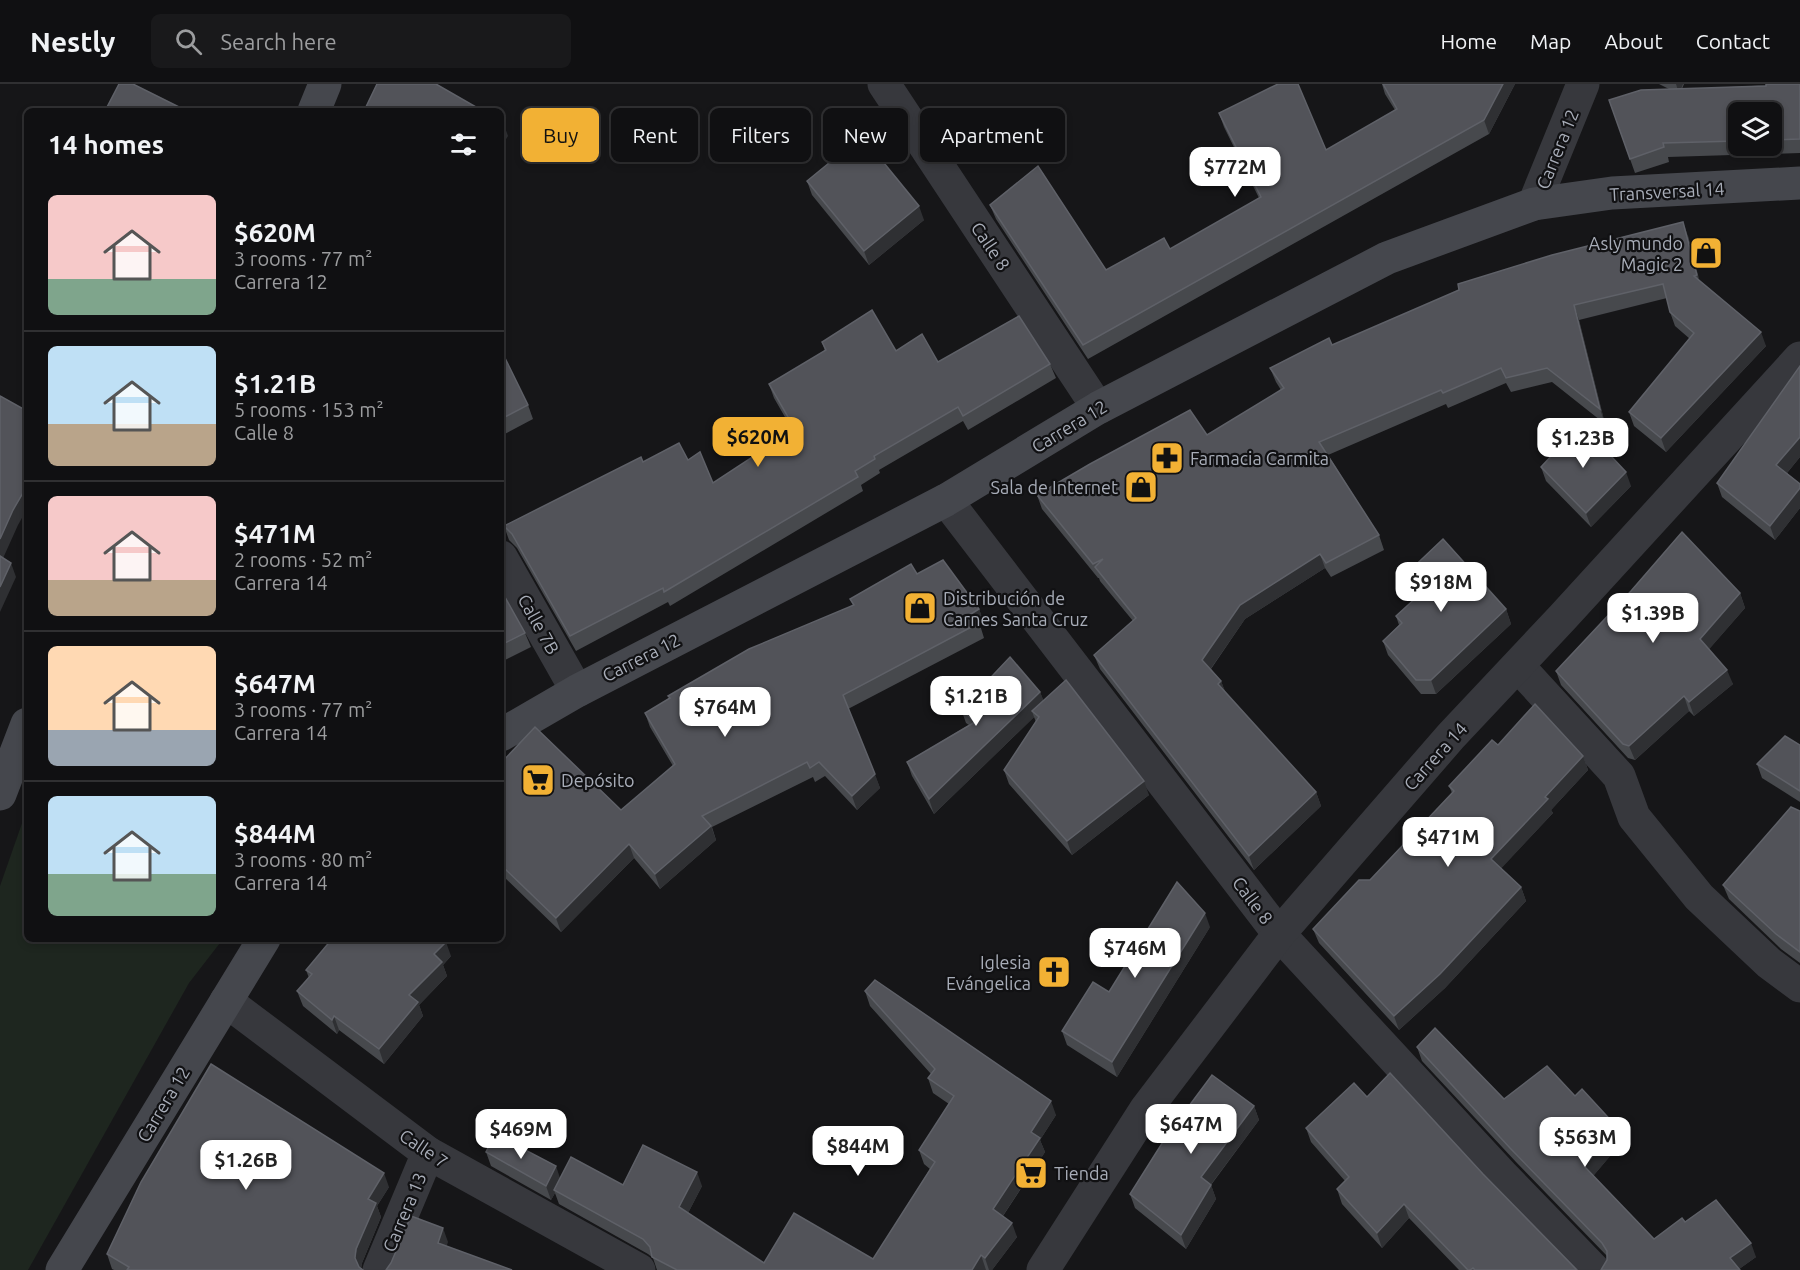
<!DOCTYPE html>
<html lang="en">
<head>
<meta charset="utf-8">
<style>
	body { margin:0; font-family:Ubuntu,sans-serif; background:#19191b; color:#f1f3f6; height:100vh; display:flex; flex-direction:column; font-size:22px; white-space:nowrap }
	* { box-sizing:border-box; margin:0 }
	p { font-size:20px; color:#9c9d9f }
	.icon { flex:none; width:33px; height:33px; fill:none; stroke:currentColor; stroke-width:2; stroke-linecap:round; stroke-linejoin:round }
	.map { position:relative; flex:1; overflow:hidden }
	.panel { position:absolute; left:24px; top:24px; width:480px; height:834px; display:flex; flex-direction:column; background:#101012; border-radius:9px; box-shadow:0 3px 9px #0003,0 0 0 2px #303032 }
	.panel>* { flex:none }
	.banner { position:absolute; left:522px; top:24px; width:570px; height:54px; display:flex; gap:12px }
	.fabs { position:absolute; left:1728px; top:18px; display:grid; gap:12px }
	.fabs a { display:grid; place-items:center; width:54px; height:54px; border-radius:9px; background:#101012; box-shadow:0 3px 9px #0003,0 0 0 2px #303032; font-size:30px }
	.price { position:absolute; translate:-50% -51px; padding:0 14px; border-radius:12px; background:#fff; color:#222; font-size:20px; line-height:39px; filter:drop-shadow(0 2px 3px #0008) }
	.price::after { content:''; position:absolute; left:50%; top:36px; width:18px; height:14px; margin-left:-9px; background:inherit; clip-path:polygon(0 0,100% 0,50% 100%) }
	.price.selected { background:#f2b134; color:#111 }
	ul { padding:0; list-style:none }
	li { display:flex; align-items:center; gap:18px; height:150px; padding:0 24px }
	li+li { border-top:2px solid #303032 }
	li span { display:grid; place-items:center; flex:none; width:168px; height:120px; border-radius:9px; color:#555 }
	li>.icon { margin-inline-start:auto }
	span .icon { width:72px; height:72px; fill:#fffc; stroke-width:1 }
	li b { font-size:26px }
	h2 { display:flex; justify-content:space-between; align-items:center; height:72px; padding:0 24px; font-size:26px }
	.pill { padding:0 21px; border-radius:9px; background:#101012; box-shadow:0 3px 9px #0003,0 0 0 2px #303032; font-size:21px; line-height:54px }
	.pill.selected { background:#f2b134; color:#111 }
	header { display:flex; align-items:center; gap:36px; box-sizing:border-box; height:84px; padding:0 30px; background:#101012; border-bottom:2px solid #303032 }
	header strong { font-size:28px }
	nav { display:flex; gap:33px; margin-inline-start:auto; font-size:21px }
	.search { width:420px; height:54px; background:#19191b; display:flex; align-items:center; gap:15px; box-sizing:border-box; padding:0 21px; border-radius:9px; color:#9c9d9f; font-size:22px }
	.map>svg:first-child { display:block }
</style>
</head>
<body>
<header>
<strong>Nestly</strong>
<div class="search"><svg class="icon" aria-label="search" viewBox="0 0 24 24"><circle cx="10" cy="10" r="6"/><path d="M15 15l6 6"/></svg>Search here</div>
<nav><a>Home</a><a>Map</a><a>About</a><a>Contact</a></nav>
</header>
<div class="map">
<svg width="1800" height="1186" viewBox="0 0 1800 1186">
	<rect width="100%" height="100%" fill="#161618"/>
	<polygon fill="#1e261f" points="27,725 27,855 223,855 189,899 28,1186 0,1186 0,802"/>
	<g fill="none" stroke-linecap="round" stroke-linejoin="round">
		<g stroke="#37383d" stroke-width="33">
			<polyline points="884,0 1098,324"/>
			<polyline points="1534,120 1583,0"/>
			<polyline points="946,416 1279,850 1502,1091 1594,1186"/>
			<polyline points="501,473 577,607"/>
			<polyline points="1518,582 1619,692 1634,733 1699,813 1769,879 1800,902"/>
			<polyline points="226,917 428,1069 639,1186"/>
			<polyline points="379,1186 428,1069"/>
			<polyline points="1043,1186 1146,1025 1279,850 1451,652 1562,534 1800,274"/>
		</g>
		<g stroke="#45474d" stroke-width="33">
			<polyline points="314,27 325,0"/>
			<polyline points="501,651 577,607 946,416 1098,324 1387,174 1534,120 1612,109 1800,99"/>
			<polyline points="0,710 27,640"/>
			<polyline points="62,1186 264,855"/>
		</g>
	</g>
	<g fill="#47494d" fill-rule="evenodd">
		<polygon points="1382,0 1515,0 1489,50 1088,275 996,135 990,121 1106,186 1170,165 1259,114 1224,43 1219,29 1326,66 1395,26 1385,10"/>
		<path d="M 1659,0 L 1684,0 L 1682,5 L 1800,0 L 1800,69 L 1668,73 L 1669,78 L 1635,89 L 1609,16 L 1669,5 ZM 1738,28 L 1772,28 L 1772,62 L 1738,62 Z"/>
		<polygon points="807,97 924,136 869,181 812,111"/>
		<polygon points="1688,152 1699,196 1766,262 1666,368 1634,342 1629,328 1690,255 1675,242 1670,228 1667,214 1579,236 1605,340 1552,298 1511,308 1506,299 1448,324 1446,320 1328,371 1379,451 1384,466 1331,493 1325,484 1245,535 1211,585 1221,597 1225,608 1316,708 1321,722 1254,786 1100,585 1094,571 1133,537 1100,497 1099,494 1098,494 1042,425 1037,411 1207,351 1281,306 1276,298 1270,284 1332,261"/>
		<polygon points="822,258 896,267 938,278 1050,280 1056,294 968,346 963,337 879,386 880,389 861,401 863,407 670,522 668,518 576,567 517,464 509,456 504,442 643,378 688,376 713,399 793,347 774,314 769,300 825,267"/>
		<polygon points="501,276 528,321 533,335 501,352"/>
		<polygon points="1800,282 1800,373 1787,389 1800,400 1800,424 1775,456 1722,413 1717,399"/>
		<polygon points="1541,383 1631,402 1591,443 1546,397"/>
		<polygon points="917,490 979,525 984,539 980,541 984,554 848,625 880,704 857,726 825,692 815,698 813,693 712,743 716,756 660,805 634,774 561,848 501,790 501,679 621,726 673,682 650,643 645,629 670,615 668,612 853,521 850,515"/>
		<polygon points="1403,493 1506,525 1511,540 1436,610 1421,610 1388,571 1383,557 1399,541 1396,532 1415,515 1409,508"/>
		<polygon points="501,506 525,549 531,563 501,578"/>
		<polygon points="1740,509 1745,524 1709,565 1733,600 1694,632 1689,627 1635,676 1628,674 1561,601 1556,587"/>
		<polygon points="1040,608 1043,616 1149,711 1072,771 1009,700 1004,686 1036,638 1034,633 934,730 912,692 907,678 969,641 966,639 961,625"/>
		<polygon points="1498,661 1583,672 1588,686 1551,726 1553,729 1501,784 1521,803 1526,817 1445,904 1399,946 1319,859 1313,845 1370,796 1452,709 1449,702"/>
		<polygon points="1800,661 1800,718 1762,694 1757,680"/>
		<polygon points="1800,727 1800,879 1781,865 1729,815 1723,801"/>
		<polygon points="1210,843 1117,993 1067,961 1062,947 1109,908"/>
		<polygon points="451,872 443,881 447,892 419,921 423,932 384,980 339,946 337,950 303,922 297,907 309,894 306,886"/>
		<polygon points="865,907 1056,1031 1040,1056 1045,1068 1003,1132 1017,1153 992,1186 657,1186 653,1174 648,1170 559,1120 555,1109 551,1116 491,1082 486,1068 560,1094 623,1101 702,1102 688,1129 764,1179 873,1175 930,1085 924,1080 919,1066 949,1020 933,1009 928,994 931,990 870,922"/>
		<polygon points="1417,963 1504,1015 1575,1012 1622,1058 1593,1092 1654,1155 1685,1138 1756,1173 1739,1185 1607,1176 1607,1172 1516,1078 1422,977"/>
		<polygon points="1367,1013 1483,1090 1577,1186 1459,1186 1409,1134 1382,1164 1342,1120 1337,1105 1345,1097 1311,1058 1306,1044"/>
		<polygon points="1254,1022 1259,1036 1211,1101 1216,1115 1186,1165 1135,1124 1130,1110"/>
		<polygon points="389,1103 377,1122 381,1133 362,1179 361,1184 363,1186 114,1186 112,1185 107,1170"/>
	</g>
	<g fill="#2f3033">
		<polygon points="1503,0 1515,0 1489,50 1484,36"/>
		<polygon points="1676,0 1683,0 1679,10"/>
		<polygon points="503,38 508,52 501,63 501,41"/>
		<polygon points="919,122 924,136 869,181 864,167"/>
		<polygon points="1683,138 1688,152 1702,206 1697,191"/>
		<polygon points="1574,221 1579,236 1605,340 1600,325"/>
		<polygon points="1761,248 1766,262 1666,368 1661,354"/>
		<polygon points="1800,353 1800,373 1782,395 1776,381"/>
		<polygon points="1626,388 1631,402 1591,443 1586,429"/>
		<polygon points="27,402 27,425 18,441 0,481 0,455 13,426"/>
		<polygon points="1800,404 1800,424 1775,456 1770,442"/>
		<polygon points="1320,470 1325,484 1245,535 1207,590 1202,576 1240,521"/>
		<polygon points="11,479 16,493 0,528 0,503"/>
		<polygon points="1740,509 1745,524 1705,570 1700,555"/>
		<polygon points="979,525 984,539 980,541 971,530"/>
		<polygon points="1506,525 1511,540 1436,610 1431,596"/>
		<polygon points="1727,586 1733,600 1694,632 1689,618"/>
		<polygon points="1221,597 1227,612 1218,600"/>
		<polygon points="1040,608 1046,622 1032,627 1034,633 934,730 929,715"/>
		<polygon points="1684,612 1689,627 1635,676 1629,662"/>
		<polygon points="1583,672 1588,686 1551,726 1553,729 1497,789 1491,775 1545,713"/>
		<polygon points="875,690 880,704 857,726 852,712"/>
		<polygon points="1144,697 1149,711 1072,771 1067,757"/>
		<polygon points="1316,708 1321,722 1254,786 1249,772"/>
		<polygon points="711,742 716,756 660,805 655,790"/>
		<polygon points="629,760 634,774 561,848 556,834"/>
		<polygon points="1521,803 1526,817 1445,904 1399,946 1394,932"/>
		<polygon points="1205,829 1210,843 1117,993 1112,978"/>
		<polygon points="446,858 451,872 443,881 447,892 419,921 423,932 384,980 379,965 409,911 434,870"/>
		<polygon points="334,932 339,946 337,950 332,936"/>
		<polygon points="1051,1017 1056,1031 1040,1056 1045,1068 998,1139 993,1125 1031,1048"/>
		<polygon points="1254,1022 1259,1036 1206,1107 1201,1093"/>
		<polygon points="1617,1043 1622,1058 1589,1097 1584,1082"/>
		<polygon points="556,1082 561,1097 554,1106 555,1109 551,1116 546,1102"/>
		<polygon points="697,1088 702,1102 684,1137 679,1123"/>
		<polygon points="384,1089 389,1103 377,1122 381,1133 362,1179 361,1186 360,1186 355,1174 368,1115"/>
		<polygon points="1211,1101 1216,1115 1186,1165 1181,1151"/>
		<polygon points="1404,1120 1409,1134 1382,1164 1377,1149"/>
		<polygon points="1012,1139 1017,1153 992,1186 989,1186 985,1174"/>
		<polygon points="443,1144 448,1158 443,1173 438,1159"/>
		<polygon points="1751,1159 1756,1173 1738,1186 1730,1174"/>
		<polygon points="981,1171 986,1186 972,1186"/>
	</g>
	<g fill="#525359" stroke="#5f6168" stroke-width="1.5">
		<polygon points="119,0 133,0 187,27 105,27"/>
		<polygon points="377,0 436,0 483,27 364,27"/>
		<polygon points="1278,0 1298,0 1326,66 1397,25 1383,0 1503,0 1484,36 1083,261 990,121 1038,82 1106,186 1164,154 1170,165 1261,113 1219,29"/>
		<polygon points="1766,0 1800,0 1800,55 1772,56 1772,28 1738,28 1738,57 1663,59 1664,63 1630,75 1609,16 1641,6 1766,2"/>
		<polygon points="189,23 196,27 187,27"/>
		<polygon points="862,52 919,122 864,167 807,97"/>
		<polygon points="1683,138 1697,191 1694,192 1761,248 1661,354 1629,328 1694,249 1670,228 1663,200 1574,221 1600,325 1547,284 1506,294 1501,284 1443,309 1441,306 1319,358 1379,451 1326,479 1320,470 1240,521 1202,576 1221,597 1218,600 1316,708 1249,772 1094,571 1136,534 1095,483 1103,475 1093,480 1037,411 1090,380 1190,326 1207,351 1284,304 1270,284 1329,254 1332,261 1459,206 1458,200 1552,171"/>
		<polygon points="872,226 896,267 922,250 938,278 1019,232 1050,280 963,332 958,323 874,372 875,375 855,387 858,393 664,508 663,504 570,552 512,450 504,442 641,373 643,378 679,359 688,376 700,368 713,399 795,345 769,300 826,266 822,258"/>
		<polygon points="505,274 528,321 501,335 501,276"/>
		<polygon points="1800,282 1800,353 1776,381 1800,400 1800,404 1770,442 1717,399"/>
		<polygon points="0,312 27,327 27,402 13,426 0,455"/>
		<polygon points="1581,340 1626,388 1586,429 1541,383"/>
		<polygon points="1682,448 1740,509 1700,555 1727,586 1689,618 1684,612 1629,662 1623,660 1556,587 1631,507"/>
		<polygon points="1443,455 1506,525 1431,596 1416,596 1383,557 1402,539 1396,532 1419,511 1403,493"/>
		<polygon points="0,472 11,479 0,503"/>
		<polygon points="943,476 979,525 971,530 979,539 843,611 875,690 852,712 819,678 810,684 807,678 702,732 711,742 655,790 629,760 556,834 501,781 501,679 535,643 621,726 675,680 645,629 670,614 668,612 749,565 854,521 850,515 911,480 917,490"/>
		<polygon points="501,506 525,549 501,561"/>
		<polygon points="1010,573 1040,608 929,715 907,678 975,638 961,625"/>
		<polygon points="1066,596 1144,697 1067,757 1004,686 1039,633 1032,627"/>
		<polygon points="1535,620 1583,672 1545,713 1548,715 1491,775 1521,803 1440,890 1394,932 1313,845 1359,796 1370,796 1454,707 1449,702 1492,656 1498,661"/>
		<polygon points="1785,652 1800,661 1800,707 1757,680"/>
		<polygon points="1791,723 1800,727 1800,868 1776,850 1723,801"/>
		<polygon points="1177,798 1205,829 1112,978 1062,947 1093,898 1109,908"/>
		<polygon points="332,855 442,855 446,858 434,870 442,878 409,911 418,918 379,965 334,932 332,936 297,907 312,890 306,886"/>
		<polygon points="875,896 1051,1017 1031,1048 1040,1054 993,1125 1012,1139 985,1174 981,1171 972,1186 677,1186 652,1173 650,1163 643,1155 554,1106 571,1073 623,1101 643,1061 697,1088 679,1123 764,1179 794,1129 873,1175 935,1078 919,1066 954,1012 928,994 935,985 865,907"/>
		<polygon points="1435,944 1504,1015 1547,982 1575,1012 1582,1005 1617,1043 1584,1082 1654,1155 1682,1134 1685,1138 1716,1116 1751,1159 1730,1174 1740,1186 1601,1186 1607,1176 1607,1167 1602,1159 1510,1064 1417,963"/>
		<polygon points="211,980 384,1089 368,1115 376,1119 356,1165 355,1174 359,1183 363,1186 127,1186 129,1183 107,1170 141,1098"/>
		<polygon points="1390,989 1483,1090 1577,1186 1475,1186 1473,1184 1470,1186 1468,1186 1404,1120 1377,1149 1337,1105 1349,1093 1306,1044 1354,999 1367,1013"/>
		<polygon points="1212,991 1254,1022 1201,1093 1211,1101 1181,1151 1130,1110 1166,1053"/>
		<polygon points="495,1050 556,1082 546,1102 486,1068"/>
		<polygon points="411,1132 443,1144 438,1159 512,1186 386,1186 391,1179"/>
	</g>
	<defs>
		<symbol id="shop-square" viewBox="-11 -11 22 22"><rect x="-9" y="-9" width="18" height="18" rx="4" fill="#f2b134" stroke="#111113"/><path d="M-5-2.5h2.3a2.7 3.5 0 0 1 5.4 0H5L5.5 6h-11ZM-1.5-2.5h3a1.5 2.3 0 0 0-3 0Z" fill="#111"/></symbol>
		<symbol id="pharmacy-square" viewBox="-11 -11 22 22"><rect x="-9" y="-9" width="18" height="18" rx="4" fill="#f2b134" stroke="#111113"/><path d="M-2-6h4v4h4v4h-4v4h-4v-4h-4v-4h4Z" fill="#111"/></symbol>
		<symbol id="supermarket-square" viewBox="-11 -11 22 22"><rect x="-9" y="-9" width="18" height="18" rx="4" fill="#f2b134" stroke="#111113"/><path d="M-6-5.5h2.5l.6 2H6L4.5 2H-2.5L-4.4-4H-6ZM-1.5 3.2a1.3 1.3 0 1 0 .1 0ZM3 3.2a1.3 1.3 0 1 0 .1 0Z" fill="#111"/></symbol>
		<symbol id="church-square" viewBox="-11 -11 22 22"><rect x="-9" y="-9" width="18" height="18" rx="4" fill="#f2b134" stroke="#111113"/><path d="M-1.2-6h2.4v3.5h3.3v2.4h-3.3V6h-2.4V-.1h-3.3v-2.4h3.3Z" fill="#111"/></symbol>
	</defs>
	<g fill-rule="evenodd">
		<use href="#shop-square" x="1687" y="150" width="38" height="38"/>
		<use href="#pharmacy-square" x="1148" y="355" width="38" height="38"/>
		<use href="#shop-square" x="1122" y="384" width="38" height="38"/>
		<use href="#shop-square" x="901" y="505" width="38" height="38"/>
		<use href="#supermarket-square" x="519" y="677" width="38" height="38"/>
		<use href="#church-square" x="1035" y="869" width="38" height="38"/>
		<use href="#supermarket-square" x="1012" y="1070" width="38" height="38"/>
	</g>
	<g text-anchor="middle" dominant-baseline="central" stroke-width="4.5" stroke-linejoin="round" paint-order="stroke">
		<g font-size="18" fill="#a8adb8" stroke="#111113">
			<text transform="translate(1557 65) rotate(-68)">Carrera 12</text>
			<text transform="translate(1667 107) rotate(-3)">Transversal 14</text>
			<text transform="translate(991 162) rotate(56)">Calle 8</text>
			<text transform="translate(1069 342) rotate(-31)">Carrera 12</text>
			<text transform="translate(539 540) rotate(61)">Calle 7B</text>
			<text transform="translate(641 573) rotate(-27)">Carrera 12</text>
			<text transform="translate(1435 672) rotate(-48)">Carrera 14</text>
			<text transform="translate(1253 816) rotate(53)">Calle 8</text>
			<text transform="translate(163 1020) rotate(-59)">Carrera 12</text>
			<text transform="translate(424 1064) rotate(34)">Calle 7</text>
			<text transform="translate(404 1128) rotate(-67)">Carrera 13</text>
		</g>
		<g font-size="18" fill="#a8adb8" stroke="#111113" text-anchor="start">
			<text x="1683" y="159" text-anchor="end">Asly mundo<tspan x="1683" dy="21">Magic 2</tspan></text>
			<text x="1190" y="374">Farmacia Carmita</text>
			<text x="1118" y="403" text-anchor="end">Sala de Internet</text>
			<text x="943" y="514">Distribución de<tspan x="943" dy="21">Carnes Santa Cruz</tspan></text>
			<text x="561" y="696">Depósito</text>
			<text x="1031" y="878" text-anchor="end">Iglesia<tspan x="1031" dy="21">Evángelica</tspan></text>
			<text x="1054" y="1089">Tienda</text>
		</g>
	</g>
</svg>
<div class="fabs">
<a><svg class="icon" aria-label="layers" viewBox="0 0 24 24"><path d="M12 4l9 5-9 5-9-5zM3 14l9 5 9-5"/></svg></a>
</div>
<b class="price" style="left:1235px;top:114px">$772M</b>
<b class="price selected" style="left:758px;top:384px">$620M</b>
<b class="price" style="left:1583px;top:385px">$1.23B</b>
<b class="price" style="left:1441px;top:529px">$918M</b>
<b class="price" style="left:1653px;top:560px">$1.39B</b>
<b class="price" style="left:976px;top:643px">$1.21B</b>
<b class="price" style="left:725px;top:654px">$764M</b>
<b class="price" style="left:1448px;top:784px">$471M</b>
<b class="price" style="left:1135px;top:895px">$746M</b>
<b class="price" style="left:1191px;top:1071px">$647M</b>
<b class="price" style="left:521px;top:1076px">$469M</b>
<b class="price" style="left:1585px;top:1084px">$563M</b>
<b class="price" style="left:858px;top:1093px">$844M</b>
<b class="price" style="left:246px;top:1107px">$1.26B</b>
<div class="banner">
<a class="pill selected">Buy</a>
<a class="pill">Rent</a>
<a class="pill">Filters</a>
<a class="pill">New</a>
<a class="pill">Apartment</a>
</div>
<section class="panel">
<h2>14 homes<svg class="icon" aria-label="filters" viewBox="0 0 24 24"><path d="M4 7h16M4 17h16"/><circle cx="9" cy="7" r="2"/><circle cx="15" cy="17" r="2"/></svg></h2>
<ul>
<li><span style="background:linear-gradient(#f6c9c9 70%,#7fa58c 0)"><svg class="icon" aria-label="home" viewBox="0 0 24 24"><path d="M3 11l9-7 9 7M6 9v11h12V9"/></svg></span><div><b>$620M</b><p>3 rooms · 77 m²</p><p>Carrera 12</p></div></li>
<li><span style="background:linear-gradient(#bfe0f5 65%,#b9a48a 0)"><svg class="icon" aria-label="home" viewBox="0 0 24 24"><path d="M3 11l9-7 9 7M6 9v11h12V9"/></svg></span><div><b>$1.21B</b><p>5 rooms · 153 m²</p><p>Calle 8</p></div></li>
<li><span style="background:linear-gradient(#f6c9c9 70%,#b9a48a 0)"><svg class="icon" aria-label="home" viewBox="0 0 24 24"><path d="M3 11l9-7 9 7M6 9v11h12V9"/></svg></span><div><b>$471M</b><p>2 rooms · 52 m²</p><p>Carrera 14</p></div></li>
<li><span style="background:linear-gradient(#ffd9b3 70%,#9aa5b1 0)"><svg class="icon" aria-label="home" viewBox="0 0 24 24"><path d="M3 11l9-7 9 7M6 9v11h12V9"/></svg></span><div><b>$647M</b><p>3 rooms · 77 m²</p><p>Carrera 14</p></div></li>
<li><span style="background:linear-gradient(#bfe0f5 65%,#7fa58c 0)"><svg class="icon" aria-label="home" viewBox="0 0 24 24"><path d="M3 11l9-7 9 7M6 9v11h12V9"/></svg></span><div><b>$844M</b><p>3 rooms · 80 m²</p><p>Carrera 14</p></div></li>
</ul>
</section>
</div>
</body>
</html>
